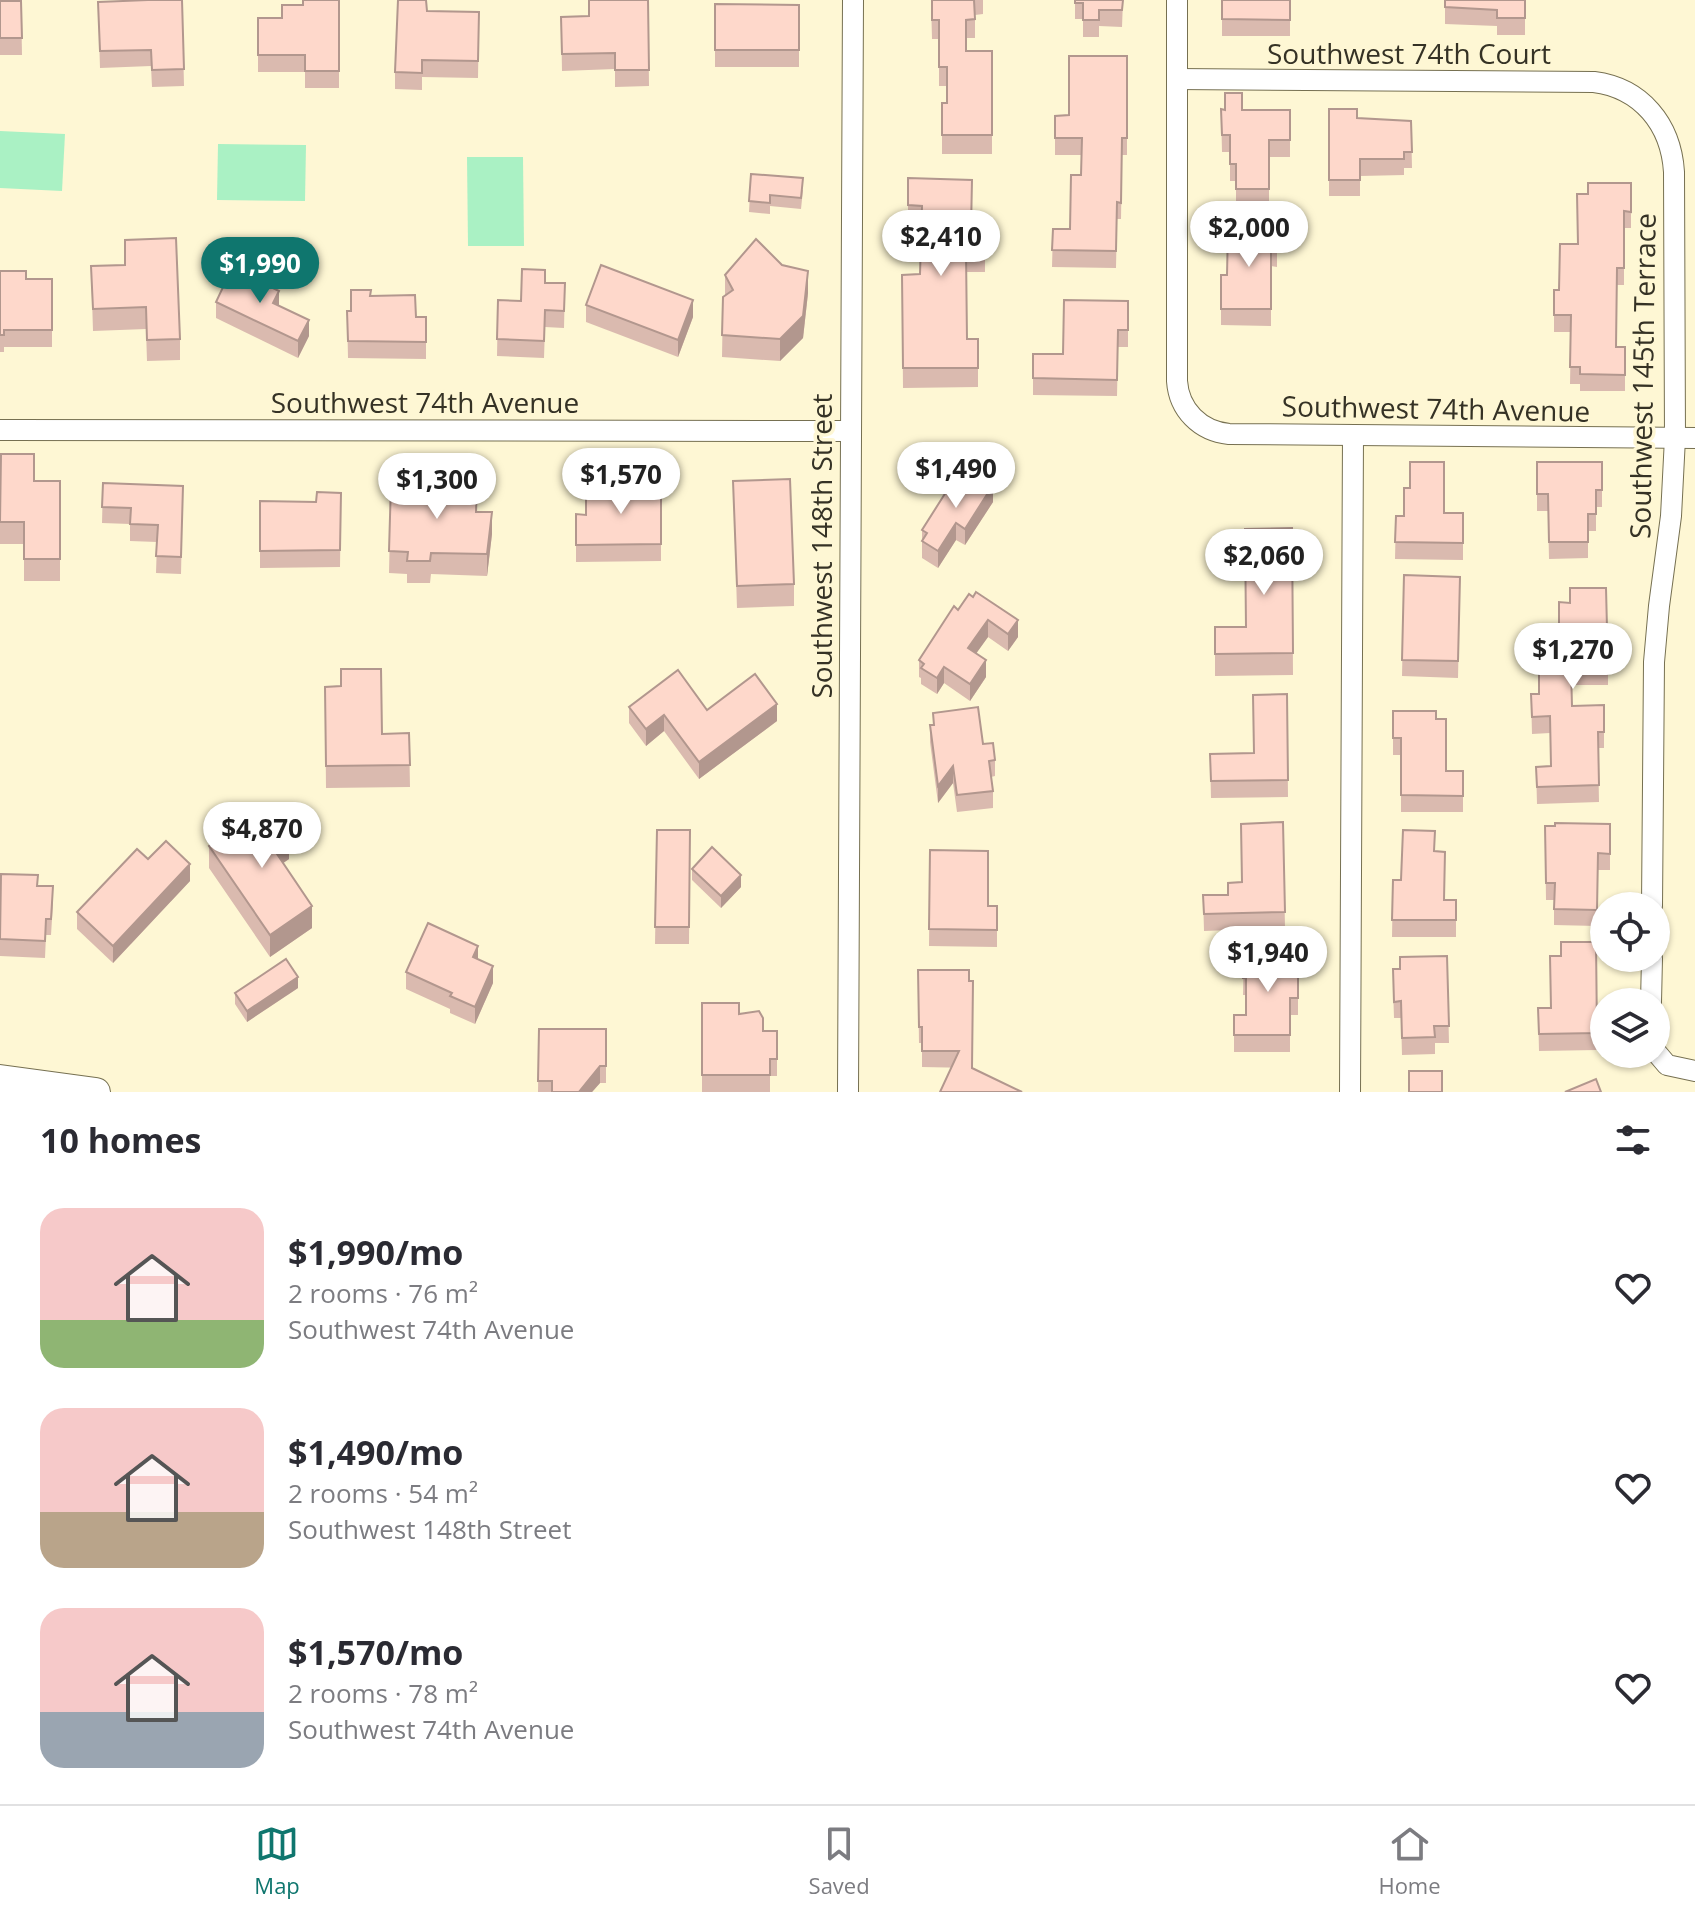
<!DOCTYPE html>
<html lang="en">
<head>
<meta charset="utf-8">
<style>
	body { margin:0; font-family:"Open Sans",sans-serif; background:#f7f7f7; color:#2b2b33; height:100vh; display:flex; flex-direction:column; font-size:30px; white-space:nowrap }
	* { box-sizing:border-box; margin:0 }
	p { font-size:26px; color:#7c7c81 }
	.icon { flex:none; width:44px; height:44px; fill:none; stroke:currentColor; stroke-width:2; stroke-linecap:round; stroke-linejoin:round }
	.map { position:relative; height:1092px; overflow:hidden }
	.sheet { display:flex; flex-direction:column; background:#fff; flex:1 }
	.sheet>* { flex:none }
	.fabs { position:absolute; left:1590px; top:892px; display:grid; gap:16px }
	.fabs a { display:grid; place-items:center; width:80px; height:80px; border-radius:50%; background:#fff; box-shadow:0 2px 6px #0004; font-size:40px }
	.price { position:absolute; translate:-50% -68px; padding:0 18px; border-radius:28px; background:#fff; color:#222; font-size:26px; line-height:52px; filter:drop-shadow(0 2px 4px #0008) }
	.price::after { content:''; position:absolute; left:50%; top:48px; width:24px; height:18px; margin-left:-12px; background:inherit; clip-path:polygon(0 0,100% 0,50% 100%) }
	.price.selected { background:#0f766e; color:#fff }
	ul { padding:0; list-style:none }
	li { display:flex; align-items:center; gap:24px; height:200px; padding:0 40px }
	li span { display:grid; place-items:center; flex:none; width:224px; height:160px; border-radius:24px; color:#555 }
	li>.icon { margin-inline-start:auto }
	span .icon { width:96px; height:96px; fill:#fffc; stroke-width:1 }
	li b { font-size:34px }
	h2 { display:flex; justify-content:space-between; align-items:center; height:96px; padding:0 40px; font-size:34px }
	.tab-bar { display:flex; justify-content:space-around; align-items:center; height:112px; border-top:2px solid #e1e1e2; background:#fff; font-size:22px; color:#7c7c81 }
	.tab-bar a { display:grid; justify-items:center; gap:4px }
	.tab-bar .selected { color:#0f766e }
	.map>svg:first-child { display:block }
</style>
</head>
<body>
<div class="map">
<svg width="1695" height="1092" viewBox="0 0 1695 1092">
	<rect width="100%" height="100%" fill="#fef7d4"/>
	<g fill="#aaf1c4">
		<polygon points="0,131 65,134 62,191 0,188"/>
		<polygon points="218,144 306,145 305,201 217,200"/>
		<polygon points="467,157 523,157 524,246 468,246"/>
	</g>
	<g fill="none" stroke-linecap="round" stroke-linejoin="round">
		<defs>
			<g id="street">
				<path d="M 1177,0 L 1177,381 C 1179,410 1200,431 1229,434 L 1695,438"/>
				<path d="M 1177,79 L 1594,82 C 1641,88 1671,124 1674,172 L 1675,438 L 1671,516 L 1659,606 L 1654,662 L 1652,906"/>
				<polyline points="0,430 849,431"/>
				<polyline points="1651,1002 1652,958"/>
				<polyline points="1656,1052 1667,1065 1695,1071"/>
				<polyline points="848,1092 853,0"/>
				<polyline points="1350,1092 1353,435"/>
			</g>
			<polyline id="secondary" points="0,1079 96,1092"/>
		</defs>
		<use href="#street" stroke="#767051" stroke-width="22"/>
		<use href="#secondary" stroke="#767051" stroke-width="30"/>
		<use href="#street" stroke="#fff" stroke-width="20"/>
		<use href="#secondary" stroke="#fff" stroke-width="28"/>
	</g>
	<g fill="#dabaaf">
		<polygon points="182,0 184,86 152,87 151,66 100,68 98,2"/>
		<polygon points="339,0 339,88 305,88 305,72 258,72 258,18 282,18 303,5"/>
		<polygon points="648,0 649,86 615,87 615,69 562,71 561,17 589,16"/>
		<polygon points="931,0 983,0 983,14 975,15 975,38 966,38 966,51 992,51 992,154 942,154 942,103 947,103 947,86 939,86 939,39 932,39"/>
		<polygon points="1075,0 1123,0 1122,27 1099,26 1099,37 1083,37 1083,19 1075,19"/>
		<rect x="1222" y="0" width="68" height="36"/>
		<polygon points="1445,0 1525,0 1525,35 1497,35 1497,26 1445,24"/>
		<polygon points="0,1 21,1 22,55 0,55"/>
		<polygon points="715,4 799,5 799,67 715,67"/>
		<polygon points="427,11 479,12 478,78 422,77 422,90 395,89 395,72"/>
		<polygon points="1127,56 1127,155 1122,155 1121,219 1117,219 1116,268 1052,267 1053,229 1070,229 1081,175 1082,155 1055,155 1055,116 1069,115"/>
		<polygon points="1221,109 1290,110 1290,157 1269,157 1269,206 1236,206 1236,181 1230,181 1230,152 1222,152"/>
		<polygon points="1329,109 1357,118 1411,121 1412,168 1404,168 1404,175 1360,176 1360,196 1329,196"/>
		<polygon points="751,174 803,190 801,209 770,206 770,214 749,212"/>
		<polygon points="908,178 972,229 985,229 985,272 966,272 967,339 978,339 978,387 903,388 902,275 920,274 921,226 908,225"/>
		<polygon points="1631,183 1631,228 1624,228 1624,285 1617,285 1616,347 1625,347 1625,391 1580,391 1580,384 1570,384 1571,332 1554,332 1554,290 1559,290 1578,244 1588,194"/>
		<polygon points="1277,228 1277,267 1271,266 1271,326 1221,325 1221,275 1227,275"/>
		<polygon points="125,240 180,339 180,360 147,361 146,329 93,331 91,266 125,265"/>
		<polygon points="0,271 26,279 52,279 52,347 4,347 4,352 0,352"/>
		<polygon points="725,275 808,293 803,338 780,361 722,357 723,297 725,296"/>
		<polygon points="545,283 565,283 564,328 545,327 544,358 497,356 498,300 521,301"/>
		<polygon points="370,296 416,317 426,317 426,359 348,358 347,311 351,311"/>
		<polygon points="1128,301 1128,347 1118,347 1117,396 1033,395 1033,354 1063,354"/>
		<polygon points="216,302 279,305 309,336 298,358 216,318"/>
		<polygon points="586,305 693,317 678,357 586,322"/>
		<polygon points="1537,462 1602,462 1602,507 1596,507 1596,531 1588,531 1588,558 1549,559 1548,511 1537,511"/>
		<polygon points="0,476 34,481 60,481 60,581 24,581 24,544 0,544"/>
		<polygon points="733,481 794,584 794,606 737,608"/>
		<polygon points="103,483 183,486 181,574 156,573 157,542 130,541 130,524 102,523"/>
		<polygon points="391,483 476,512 492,534 487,576 431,574 430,583 407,583 407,574 389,573"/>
		<polygon points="661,486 661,561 576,562 576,514 586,515"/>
		<polygon points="341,493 340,567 260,568 260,501 316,502"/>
		<polygon points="953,496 993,502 965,545 956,540 938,568 922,558 922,530"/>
		<polygon points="1444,513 1463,513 1463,560 1395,559 1396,516"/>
		<polygon points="1292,528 1293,675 1215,676 1215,627 1246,627"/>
		<polygon points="1404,575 1460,577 1458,678 1402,676"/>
		<polygon points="969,594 1018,637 1008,651 988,637 976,653 986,677 970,701 944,683 937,694 921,684 921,678 919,677 919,660"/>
		<polygon points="1559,647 1608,668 1608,685 1572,685 1572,706 1604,705 1604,748 1598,748 1599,802 1537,804 1536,767 1551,766 1550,733 1532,734 1531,694 1539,694"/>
		<polygon points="325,687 382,734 409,733 410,787 326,788"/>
		<polygon points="1287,694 1288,797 1211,798 1210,754 1254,753"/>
		<polygon points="629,707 707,710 777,721 699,779 664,731 646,746 629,723"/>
		<polygon points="1393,711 1436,719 1446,771 1463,771 1463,812 1401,812 1401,755 1393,755"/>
		<polygon points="933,713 983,744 995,760 995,776 991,777 993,791 993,808 957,812 953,783 938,803 930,742 930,725 933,725"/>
		<polygon points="1283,822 1285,928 1204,931 1203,895 1228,895 1242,882"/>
		<polygon points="1610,824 1610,870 1598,870 1597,926 1554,925 1554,900 1546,900 1545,826"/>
		<polygon points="657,830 690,830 689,944 655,944"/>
		<polygon points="209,846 289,859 283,863 312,928 270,957 209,868"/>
		<polygon points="930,850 988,906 997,906 997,947 929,946"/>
		<polygon points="1434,851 1444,900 1456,900 1456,937 1392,937 1393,880 1401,880"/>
		<polygon points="148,859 190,881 113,963 77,929 77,912"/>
		<polygon points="692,869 741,887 721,908 692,880"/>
		<polygon points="38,886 53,903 51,935 46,935 45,958 0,956 0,901"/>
		<polygon points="1596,942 1597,1050 1539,1051 1538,1008 1550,1008 1561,956"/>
		<polygon points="1244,953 1298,953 1298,1015 1290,1015 1290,1052 1234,1052 1234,1015 1246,1015 1246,995 1243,995"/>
		<polygon points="1447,956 1449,1043 1435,1043 1435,1054 1402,1055 1401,1018 1394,1018 1393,986 1400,969"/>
		<polygon points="478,959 493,983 475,1024 450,1013 450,1009 406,989 406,972"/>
		<polygon points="918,970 972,1068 922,1067 922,1043 919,1043"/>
		<polygon points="298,988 247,1022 235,1004 235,993"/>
		<polygon points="702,1003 739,1014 763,1031 777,1031 777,1076 770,1076 770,1092 702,1092"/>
		<polygon points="539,1029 606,1029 606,1083 600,1083 592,1092 538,1092"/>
	</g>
	<g fill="#b2978e">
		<polygon points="808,271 808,293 803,338 780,361 780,339"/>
		<polygon points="279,291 279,308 273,303"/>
		<polygon points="693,300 693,317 678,357 678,340"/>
		<polygon points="309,320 309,336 298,358 298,341"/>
		<polygon points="993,485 993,502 965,545 965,529"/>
		<polygon points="492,512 492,534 487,576 487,554"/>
		<polygon points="956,523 956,540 938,568 938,551"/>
		<polygon points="988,620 988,637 968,665 968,648"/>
		<polygon points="1018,620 1018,637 1008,651 1008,634"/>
		<polygon points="986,660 986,677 970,701 970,684"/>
		<polygon points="944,667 944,683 937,694 937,678"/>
		<polygon points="777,704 777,721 699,779 699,762"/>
		<polygon points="664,715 664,731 646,746 646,729"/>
		<polygon points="953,766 953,783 938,803 938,786"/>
		<polygon points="289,837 289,859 273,870 273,848"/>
		<polygon points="190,864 190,881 113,963 113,946"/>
		<polygon points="741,875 741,887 721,908 721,896"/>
		<polygon points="312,906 312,928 270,957 270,935"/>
		<polygon points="478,946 478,963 473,957"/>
		<polygon points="493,966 493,983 475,1024 475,1007"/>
		<polygon points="298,977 298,988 247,1022 247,1011"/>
		<polygon points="600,1066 600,1083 592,1092 579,1092"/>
	</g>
	<g fill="#fed8cb" stroke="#b2978e" stroke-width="2">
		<polygon points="148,0 182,0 184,69 152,70 151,50 100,51 98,2"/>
		<polygon points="303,0 339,0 339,71 305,71 305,55 258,55 258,18 282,18 282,5 303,5"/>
		<polygon points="398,0 426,0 427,11 479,12 478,61 422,60 422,73 395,72"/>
		<polygon points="589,0 648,0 649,70 615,70 615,53 562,54 561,17 589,16"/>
		<polygon points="932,0 974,0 975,19 966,20 966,51 992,51 992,135 942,135 942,103 947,103 947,67 939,67 939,20 932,20"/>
		<polygon points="1075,0 1123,0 1122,10 1099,10 1099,20 1083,20 1083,3 1075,3"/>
		<polygon points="1222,0 1290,0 1290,20 1222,19"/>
		<polygon points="1445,0 1525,0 1525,18 1497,18 1497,10 1445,7"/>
		<polygon points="0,1 21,1 22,38 0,38"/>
		<polygon points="715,4 799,5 799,50 715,50"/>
		<polygon points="1069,56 1127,56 1127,138 1122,138 1121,203 1117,202 1116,251 1052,250 1053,229 1070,229 1071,175 1081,175 1082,138 1055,138 1055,116 1069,115"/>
		<polygon points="1225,93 1242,93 1242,110 1290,110 1290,140 1269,140 1269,189 1236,189 1236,164 1230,164 1230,135 1222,135 1221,109 1225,110"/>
		<polygon points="1329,109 1357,109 1357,118 1411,121 1412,152 1404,152 1404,159 1360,159 1360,180 1329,180"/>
		<polygon points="751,174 803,178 801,198 770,195 770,203 749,201"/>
		<polygon points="908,178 972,180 971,229 985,229 985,253 966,252 967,339 978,339 978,368 903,368 902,275 920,274 922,206 908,205"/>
		<polygon points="1588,183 1631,183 1631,212 1624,211 1624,268 1617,268 1616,347 1625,347 1625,375 1580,374 1580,367 1570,367 1571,315 1554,315 1554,290 1559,290 1560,244 1578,244 1577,194 1588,194"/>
		<polygon points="1228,227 1277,228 1277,250 1271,250 1271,309 1221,309 1221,275 1227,275"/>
		<polygon points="176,238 180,339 147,340 146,307 93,309 91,266 125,265 125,240"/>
		<polygon points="756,239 782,265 808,271 803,316 780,339 722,335 723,297 733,290 725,275"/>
		<polygon points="601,265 693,300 678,340 586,305"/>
		<polygon points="232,268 279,291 273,303 309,320 298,341 216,302"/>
		<polygon points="522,269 545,270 545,283 565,283 564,311 545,310 544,341 497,339 498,300 521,301"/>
		<polygon points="0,271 26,271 26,279 52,279 52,330 4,330 4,335 0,335"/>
		<polygon points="351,290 371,290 370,296 415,295 416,317 426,317 426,342 348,341 347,311 351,311"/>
		<polygon points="1064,300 1128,301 1128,330 1118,330 1117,380 1033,378 1033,354 1063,354"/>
		<polygon points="1,454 34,454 34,481 60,481 60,559 24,559 24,522 0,522"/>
		<polygon points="1410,462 1444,462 1444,513 1463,513 1463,543 1395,542 1396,516 1404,516 1404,488 1410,488"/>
		<polygon points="1537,462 1602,462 1602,490 1596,490 1596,514 1588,514 1588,542 1549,542 1548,494 1537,494"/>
		<polygon points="969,470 993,485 965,529 956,523 938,551 922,541 927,533 922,530 946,492 953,496"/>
		<polygon points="790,479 794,584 737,586 733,481"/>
		<polygon points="103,483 183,486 181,557 156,556 158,525 130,524 131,508 102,507"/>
		<polygon points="391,483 477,485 476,512 492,512 487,554 431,553 430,561 407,561 408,552 389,551"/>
		<polygon points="586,486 661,486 661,544 576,545 576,514 586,515"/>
		<polygon points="317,492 341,493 340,550 260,551 260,501 316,502"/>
		<polygon points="1292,528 1293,653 1215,654 1215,627 1246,627 1245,529"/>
		<polygon points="1404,575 1460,577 1458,661 1402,660"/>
		<polygon points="1570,588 1606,588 1608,668 1571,668 1572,706 1604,705 1604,732 1598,732 1599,785 1537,787 1536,767 1551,766 1550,716 1532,717 1531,694 1539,694 1539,648 1559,647 1559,602 1570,603"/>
		<polygon points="976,592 1018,620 1008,634 988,620 968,648 986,660 970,684 944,667 937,678 921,668 924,664 919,660 954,606 958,610 969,594 973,597"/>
		<polygon points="341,669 381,669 382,734 409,733 410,765 326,766 325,687 341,686"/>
		<polygon points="678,670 707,710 755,674 777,704 699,762 664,715 646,729 629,707"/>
		<polygon points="1287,694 1288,780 1211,781 1210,754 1254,753 1253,695"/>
		<polygon points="978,707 983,744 993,743 995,760 989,761 993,791 957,795 953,766 938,786 930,725 934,725 933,713"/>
		<polygon points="1393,711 1436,711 1436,719 1446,719 1446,771 1463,771 1463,796 1401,795 1401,738 1393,738"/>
		<polygon points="268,806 289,837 273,848 312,906 270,935 209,846"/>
		<polygon points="1283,822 1285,912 1204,914 1203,895 1228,895 1228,883 1242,882 1241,824"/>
		<polygon points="1555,823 1610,824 1610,854 1598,853 1597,910 1554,909 1555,883 1546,883 1545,826 1555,826"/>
		<polygon points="657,830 690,830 689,927 655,927"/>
		<polygon points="1403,830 1435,831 1434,851 1445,852 1444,900 1456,900 1456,920 1392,920 1393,880 1401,880"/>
		<polygon points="166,841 190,864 113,946 77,912 137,849 148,859"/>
		<polygon points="712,847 741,875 721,896 692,869"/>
		<polygon points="930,850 988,851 988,906 997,906 997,930 929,929"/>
		<polygon points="1,874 38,875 37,886 53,886 51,919 46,919 45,941 0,939"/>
		<polygon points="428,923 478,946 473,957 493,966 475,1007 450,996 452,993 406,972"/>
		<polygon points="1561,942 1596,942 1597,1033 1539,1034 1538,1008 1551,1008 1550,956 1561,956"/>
		<polygon points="1244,953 1298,953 1298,998 1290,998 1290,1035 1234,1035 1234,1015 1246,1015 1246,978 1243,978"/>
		<polygon points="1447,956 1449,1026 1434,1026 1435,1037 1402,1038 1401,1001 1394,1002 1393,969 1400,969 1400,957"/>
		<polygon points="286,959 298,977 247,1011 235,993"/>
		<polygon points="918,970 969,970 969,981 973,981 972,1068 1022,1092 940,1092 959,1051 922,1051 922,1027 919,1027"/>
		<polygon points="702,1003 739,1003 739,1014 759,1011 763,1018 763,1031 777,1031 777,1059 770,1059 770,1075 702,1075"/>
		<polygon points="539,1029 606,1029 606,1066 600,1066 579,1092 552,1092 552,1081 538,1081"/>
		<rect x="1409" y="1071" width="33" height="21"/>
		<polygon points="1596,1079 1601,1092 1565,1092"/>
	</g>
	<g text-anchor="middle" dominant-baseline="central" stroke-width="7" stroke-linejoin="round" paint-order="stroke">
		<g font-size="28" fill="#353225" stroke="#fef7d4">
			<text x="1409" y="53">Southwest 74th Court</text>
			<text transform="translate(1642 376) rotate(-89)">Southwest 145th Terrace</text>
			<text x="425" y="402">Southwest 74th Avenue</text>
			<text transform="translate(1436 408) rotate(1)">Southwest 74th Avenue</text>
			<text transform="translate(821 546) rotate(-90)">Southwest 148th Street</text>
		</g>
	</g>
</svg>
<div class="fabs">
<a><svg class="icon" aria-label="locate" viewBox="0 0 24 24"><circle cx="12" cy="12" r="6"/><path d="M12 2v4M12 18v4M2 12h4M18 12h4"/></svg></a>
<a><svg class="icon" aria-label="layers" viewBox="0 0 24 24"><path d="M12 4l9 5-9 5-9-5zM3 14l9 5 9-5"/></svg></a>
</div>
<b class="price" style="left:1249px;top:269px">$2,000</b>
<b class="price" style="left:941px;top:278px">$2,410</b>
<b class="price selected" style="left:260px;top:305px">$1,990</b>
<b class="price" style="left:956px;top:510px">$1,490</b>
<b class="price" style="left:621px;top:516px">$1,570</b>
<b class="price" style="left:437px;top:521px">$1,300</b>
<b class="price" style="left:1264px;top:597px">$2,060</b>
<b class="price" style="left:1573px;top:691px">$1,270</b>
<b class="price" style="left:262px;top:870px">$4,870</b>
<b class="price" style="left:1268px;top:994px">$1,940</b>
</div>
<section class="sheet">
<h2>10 homes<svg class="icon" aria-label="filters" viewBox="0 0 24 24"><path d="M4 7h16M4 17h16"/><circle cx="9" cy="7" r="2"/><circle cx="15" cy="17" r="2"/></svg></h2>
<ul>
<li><span style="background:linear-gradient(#f6c9c9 70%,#8fb573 0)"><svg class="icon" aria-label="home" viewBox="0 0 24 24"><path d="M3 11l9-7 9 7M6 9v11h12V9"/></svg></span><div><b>$1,990/mo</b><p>2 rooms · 76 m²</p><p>Southwest 74th Avenue</p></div><svg class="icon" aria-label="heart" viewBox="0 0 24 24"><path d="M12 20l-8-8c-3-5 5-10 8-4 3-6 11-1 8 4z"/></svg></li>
<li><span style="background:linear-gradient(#f6c9c9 65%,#b9a48a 0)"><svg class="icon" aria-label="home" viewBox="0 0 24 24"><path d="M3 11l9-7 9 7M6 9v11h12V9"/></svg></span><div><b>$1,490/mo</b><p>2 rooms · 54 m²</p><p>Southwest 148th Street</p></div><svg class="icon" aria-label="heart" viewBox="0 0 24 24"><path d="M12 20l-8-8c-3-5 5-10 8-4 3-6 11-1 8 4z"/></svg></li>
<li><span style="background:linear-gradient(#f6c9c9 65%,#9aa5b1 0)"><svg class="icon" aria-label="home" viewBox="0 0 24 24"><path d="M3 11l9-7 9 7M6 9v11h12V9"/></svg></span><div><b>$1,570/mo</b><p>2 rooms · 78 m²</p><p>Southwest 74th Avenue</p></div><svg class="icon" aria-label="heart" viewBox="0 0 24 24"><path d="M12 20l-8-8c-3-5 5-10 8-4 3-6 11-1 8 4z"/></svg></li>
</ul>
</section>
<nav class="tab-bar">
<a class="selected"><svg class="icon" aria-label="map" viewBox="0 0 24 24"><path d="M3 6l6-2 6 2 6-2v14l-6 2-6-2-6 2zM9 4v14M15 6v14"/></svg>Map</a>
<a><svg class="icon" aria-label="saved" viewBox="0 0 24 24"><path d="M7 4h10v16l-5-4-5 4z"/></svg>Saved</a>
<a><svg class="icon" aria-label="home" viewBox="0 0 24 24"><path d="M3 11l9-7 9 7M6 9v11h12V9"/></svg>Home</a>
</nav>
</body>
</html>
